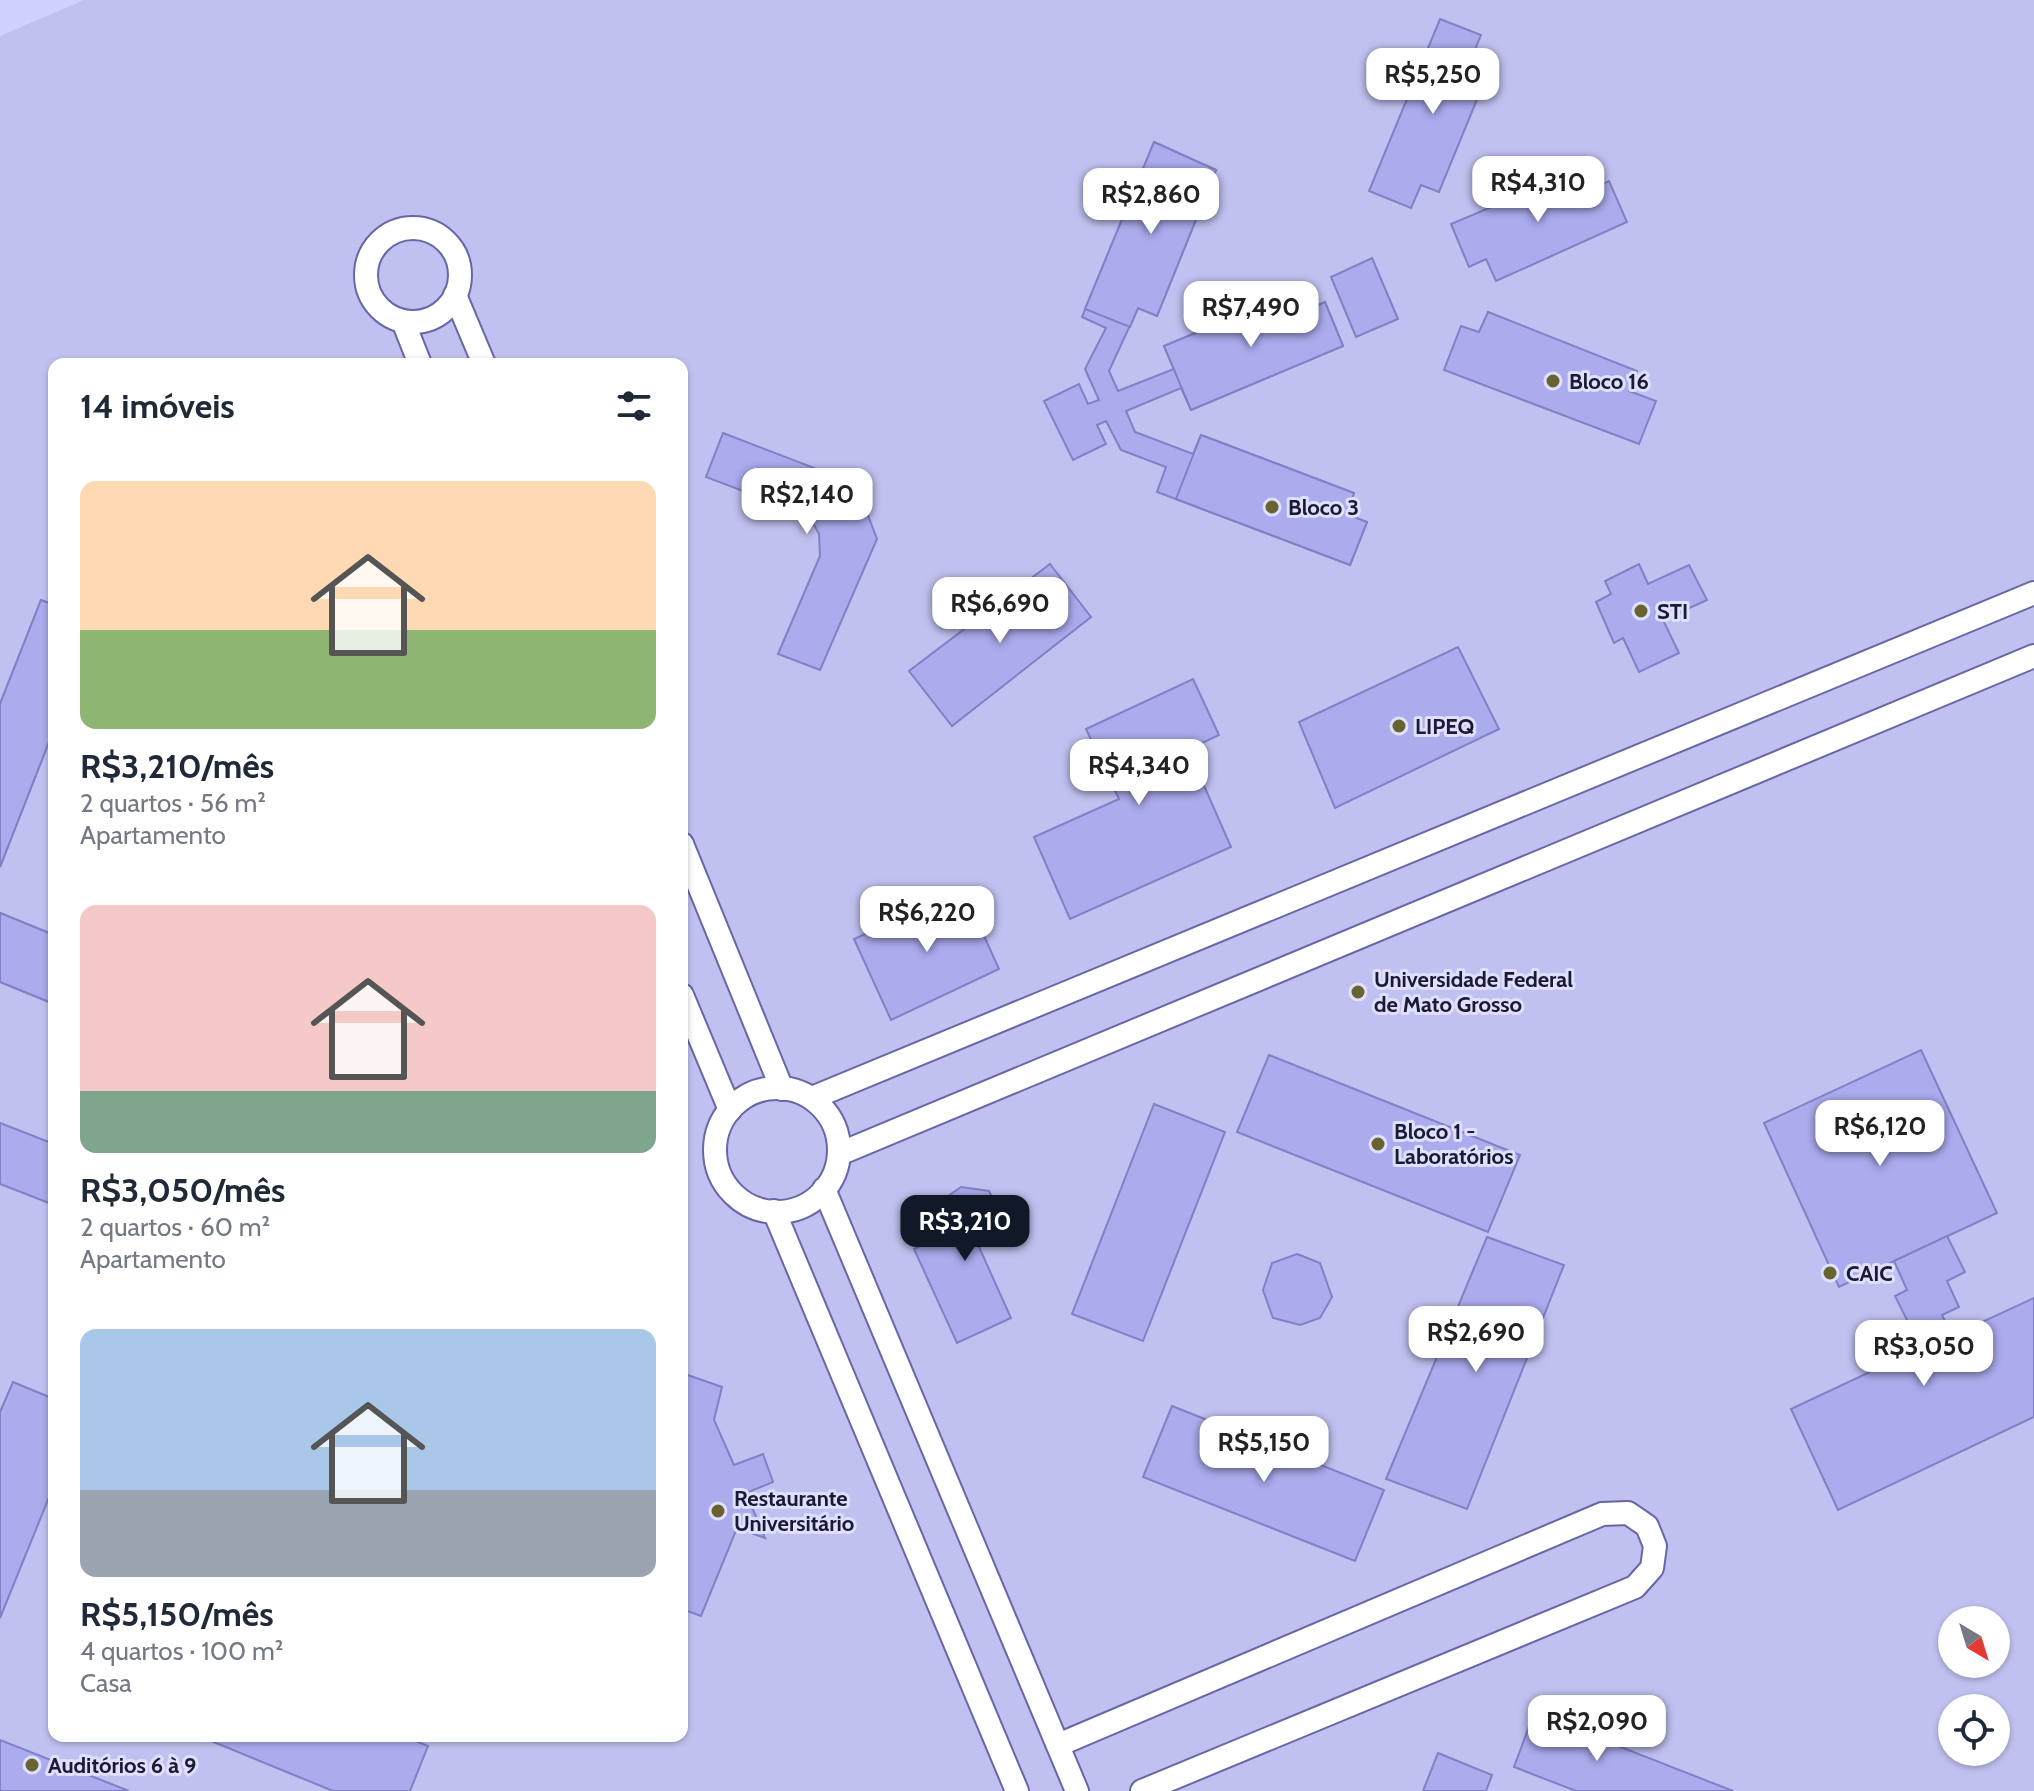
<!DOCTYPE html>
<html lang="pt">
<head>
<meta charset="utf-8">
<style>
	body { margin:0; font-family:Cabin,sans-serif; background:#f6f6f7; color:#1f2937; height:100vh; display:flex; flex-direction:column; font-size:30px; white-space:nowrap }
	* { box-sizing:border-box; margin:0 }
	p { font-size:26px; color:#747a83 }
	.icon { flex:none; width:44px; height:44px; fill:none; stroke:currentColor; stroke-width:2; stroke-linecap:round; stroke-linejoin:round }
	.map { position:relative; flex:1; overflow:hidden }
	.panel { position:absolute; left:48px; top:358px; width:640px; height:1384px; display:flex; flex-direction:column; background:#fff; border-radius:16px; box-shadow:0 2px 6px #0004 }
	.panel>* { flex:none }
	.needle { width:52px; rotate:142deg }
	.buttons { position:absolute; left:1938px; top:1606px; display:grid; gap:16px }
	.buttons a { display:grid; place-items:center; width:72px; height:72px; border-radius:50%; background:#fff; box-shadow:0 2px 6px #0004; font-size:40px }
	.price { position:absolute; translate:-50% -68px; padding:0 18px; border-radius:16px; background:#fff; color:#222; font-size:26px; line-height:52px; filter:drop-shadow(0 2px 4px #0008) }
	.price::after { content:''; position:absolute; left:50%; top:48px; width:24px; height:18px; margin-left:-12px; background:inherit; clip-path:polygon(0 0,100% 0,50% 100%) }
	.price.current { background:#111827; color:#fff }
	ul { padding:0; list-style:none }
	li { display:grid; align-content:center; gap:16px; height:424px; padding:0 32px }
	li span { display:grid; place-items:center; height:248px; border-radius:16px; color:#555 }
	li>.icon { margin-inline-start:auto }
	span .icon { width:144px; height:144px; fill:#fffc; stroke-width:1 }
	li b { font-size:34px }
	h2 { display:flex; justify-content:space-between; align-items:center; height:96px; padding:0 32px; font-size:34px }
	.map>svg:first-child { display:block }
</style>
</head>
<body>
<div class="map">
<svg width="2034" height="1791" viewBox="0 0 2034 1791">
	<rect width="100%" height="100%" fill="#d0d1fd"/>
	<path fill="#c0c1f0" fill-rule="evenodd" d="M 84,0 L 2034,0 L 2034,1791 L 0,1791 L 0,36 ZM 54,364 L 682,364 L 682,1736 L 54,1736 ZM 1952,1620 L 1996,1620 L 1996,1664 L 1952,1664 ZM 1952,1708 L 1996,1708 L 1996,1752 L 1952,1752 Z"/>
	<g fill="#ababee" stroke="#8280c5" stroke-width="2">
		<polygon points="1440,19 1481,35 1473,54 1492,63 1439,192 1421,185 1411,208 1369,191"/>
		<polygon points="1154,142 1216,170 1157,316 1138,308 1109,371 1118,391 1174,369 1164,346 1294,292 1303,312 1325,302 1343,346 1191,410 1181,388 1126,411 1135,432 1193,454 1201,435 1354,493 1346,514 1367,522 1350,565 1157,492 1166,467 1121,450 1106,421 1097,425 1106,444 1073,460 1044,401 1079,384 1088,404 1099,400 1085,369 1106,328 1082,317"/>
		<polygon points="1154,142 1216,170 1157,316 1138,308 1130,327 1085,309"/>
		<polygon points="1581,169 1590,190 1609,181 1627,222 1496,281 1486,259 1469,267 1451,224"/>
		<polygon points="1372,258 1398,319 1356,337 1331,277"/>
		<polygon points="1294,292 1303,312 1325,302 1343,346 1191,410 1164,346"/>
		<polygon points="1488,312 1637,371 1629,391 1656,401 1639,444 1444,370 1461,326 1479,332"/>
		<polygon points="723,433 856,484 877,539 820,670 778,654 820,556 819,534 809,516 706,477"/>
		<polygon points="1201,435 1354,493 1346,514 1367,522 1350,565 1176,499"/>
		<polygon points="1050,564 1091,617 952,726 909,671"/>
		<polygon points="1639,564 1648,584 1689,565 1707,600 1663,620 1679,653 1639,672 1623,638 1614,643 1596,602 1611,594 1605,581"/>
		<polygon points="41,600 54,605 54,729 0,867 0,704"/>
		<polygon points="41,600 54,605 54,729 0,867 0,704"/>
		<polygon points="1458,647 1499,729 1335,808 1299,722"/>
		<polygon points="1193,679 1219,735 1124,780 1131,793 1195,765 1231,847 1070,919 1034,837 1119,799 1086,729"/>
		<polygon points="963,889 999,969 891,1020 854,939"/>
		<polygon points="0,913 54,935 54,1004 0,982"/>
		<polygon points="0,913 54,935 54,1004 0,982"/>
		<polygon points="1921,1050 1997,1213 1839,1287 1764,1123"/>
		<polygon points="1269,1055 1520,1155 1488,1232 1237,1132"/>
		<polygon points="1154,1104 1225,1132 1143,1341 1072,1314"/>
		<polygon points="0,1123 54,1144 54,1205 0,1184"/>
		<polygon points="961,1187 989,1191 1001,1215 996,1239 979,1247 1011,1318 957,1343 914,1249 939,1237 934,1226 941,1201"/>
		<polygon points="1947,1236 1965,1272 1947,1281 1959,1307 1942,1315 1952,1336 2034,1298 2034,1417 1838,1510 1791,1409 1906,1355 1896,1333 1910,1326 1895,1296 1907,1290 1894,1261"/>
		<polygon points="1487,1237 1564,1265 1467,1509 1386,1479"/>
		<polygon points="1297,1254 1320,1263 1332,1297 1320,1318 1300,1325 1273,1318 1263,1290 1272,1263"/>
		<polygon points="682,1373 722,1387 714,1420 734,1465 763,1454 773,1482 746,1493 765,1538 737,1528 701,1616 682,1609"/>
		<polygon points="13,1382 54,1399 54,1485 0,1618 0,1412"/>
		<polygon points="1172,1406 1384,1490 1355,1561 1143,1477"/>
		<polygon points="1534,1713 1733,1791 1576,1791 1514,1767"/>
		<polygon points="199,1736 404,1736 428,1746 410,1791 333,1791"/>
		<polygon points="0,1740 129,1791 0,1791"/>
		<polygon points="1438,1753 1492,1775 1486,1791 1423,1791"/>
	</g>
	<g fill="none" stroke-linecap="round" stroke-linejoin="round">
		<defs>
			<g id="lane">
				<circle cx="413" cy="275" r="47"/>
				<polyline points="455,295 484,364"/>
				<polyline points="403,321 420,364"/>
				<polyline points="682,844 782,1089"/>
				<polyline points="682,995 730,1110"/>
				<circle cx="777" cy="1150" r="62"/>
				<polyline points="812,1098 2034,593"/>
				<polyline points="839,1154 2034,656"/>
				<polyline points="824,1189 1077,1791"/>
				<polyline points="774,1211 1017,1791"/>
				<polyline points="1058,1745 1602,1514 1628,1513 1647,1526 1655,1546 1652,1568 1635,1587 1142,1791"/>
			</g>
		</defs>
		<use href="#lane" stroke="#6866a8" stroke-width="26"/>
		<use href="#lane" stroke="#fff" stroke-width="22"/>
	</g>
	<g fill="#686330" stroke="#dfe0fe" stroke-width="3">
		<circle cx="1553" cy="381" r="8"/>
		<circle cx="1272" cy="507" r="8"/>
		<circle cx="1641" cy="611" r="8"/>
		<circle cx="1399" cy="726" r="8"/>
		<circle cx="1358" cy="992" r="8"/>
		<circle cx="1378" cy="1144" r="8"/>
		<circle cx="1830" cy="1273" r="8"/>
		<circle cx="718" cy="1511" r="8"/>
		<circle cx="32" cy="1765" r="8"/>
	</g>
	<g text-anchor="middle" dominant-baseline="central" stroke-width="6" stroke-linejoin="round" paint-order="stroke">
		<g font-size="22" font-weight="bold" fill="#1b1a35" stroke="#dfe0fe" text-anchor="start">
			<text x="1569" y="381">Bloco 16</text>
			<text x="1288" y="507">Bloco 3</text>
			<text x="1657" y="611">STI</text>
			<text x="1415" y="726">LIPEQ</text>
			<text x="1374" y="979">Universidade Federal<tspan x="1374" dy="25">de Mato Grosso</tspan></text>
			<text x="1394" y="1131">Bloco 1 -<tspan x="1394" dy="25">Laboratórios</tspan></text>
			<text x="1846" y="1273">CAIC</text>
			<text x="734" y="1498">Restaurante<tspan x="734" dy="25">Universitário</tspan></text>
			<text x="48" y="1765">Auditórios 6 à 9</text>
		</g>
	</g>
</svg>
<div class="buttons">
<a><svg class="needle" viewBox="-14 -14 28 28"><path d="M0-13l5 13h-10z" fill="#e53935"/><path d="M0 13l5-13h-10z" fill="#747a83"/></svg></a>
<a><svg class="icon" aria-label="locate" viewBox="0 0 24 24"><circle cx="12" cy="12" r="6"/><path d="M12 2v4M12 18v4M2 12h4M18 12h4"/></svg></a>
</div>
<b class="price" style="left:1433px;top:116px">R$5,250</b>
<b class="price" style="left:1538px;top:224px">R$4,310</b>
<b class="price" style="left:1151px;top:236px">R$2,860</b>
<b class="price" style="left:1251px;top:349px">R$7,490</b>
<b class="price" style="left:807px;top:536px">R$2,140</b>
<b class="price" style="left:1000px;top:645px">R$6,690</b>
<b class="price" style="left:1139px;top:807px">R$4,340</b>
<b class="price" style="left:927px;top:954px">R$6,220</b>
<b class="price" style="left:1880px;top:1168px">R$6,120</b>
<b class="price current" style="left:965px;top:1263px">R$3,210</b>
<b class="price" style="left:1476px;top:1374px">R$2,690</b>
<b class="price" style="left:1924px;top:1388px">R$3,050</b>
<b class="price" style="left:1264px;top:1484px">R$5,150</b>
<b class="price" style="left:1597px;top:1763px">R$2,090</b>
<section class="panel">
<h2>14 imóveis<svg class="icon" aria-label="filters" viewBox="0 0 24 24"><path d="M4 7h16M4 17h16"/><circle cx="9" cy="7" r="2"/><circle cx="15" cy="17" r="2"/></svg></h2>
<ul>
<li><span style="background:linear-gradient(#ffd9b3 60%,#8fb573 0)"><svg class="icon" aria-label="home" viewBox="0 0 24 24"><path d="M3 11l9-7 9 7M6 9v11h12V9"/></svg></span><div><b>R$3,210/mês</b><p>2 quartos · 56 m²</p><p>Apartamento</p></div></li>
<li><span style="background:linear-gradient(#f6c9c9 75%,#7fa58c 0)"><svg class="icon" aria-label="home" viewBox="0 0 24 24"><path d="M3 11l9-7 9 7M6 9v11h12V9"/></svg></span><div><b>R$3,050/mês</b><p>2 quartos · 60 m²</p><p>Apartamento</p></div></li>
<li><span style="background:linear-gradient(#a9c7e8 65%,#9aa5b1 0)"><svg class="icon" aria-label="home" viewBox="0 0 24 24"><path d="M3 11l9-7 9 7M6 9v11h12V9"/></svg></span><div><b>R$5,150/mês</b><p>4 quartos · 100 m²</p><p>Casa</p></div></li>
</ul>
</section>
</div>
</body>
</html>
